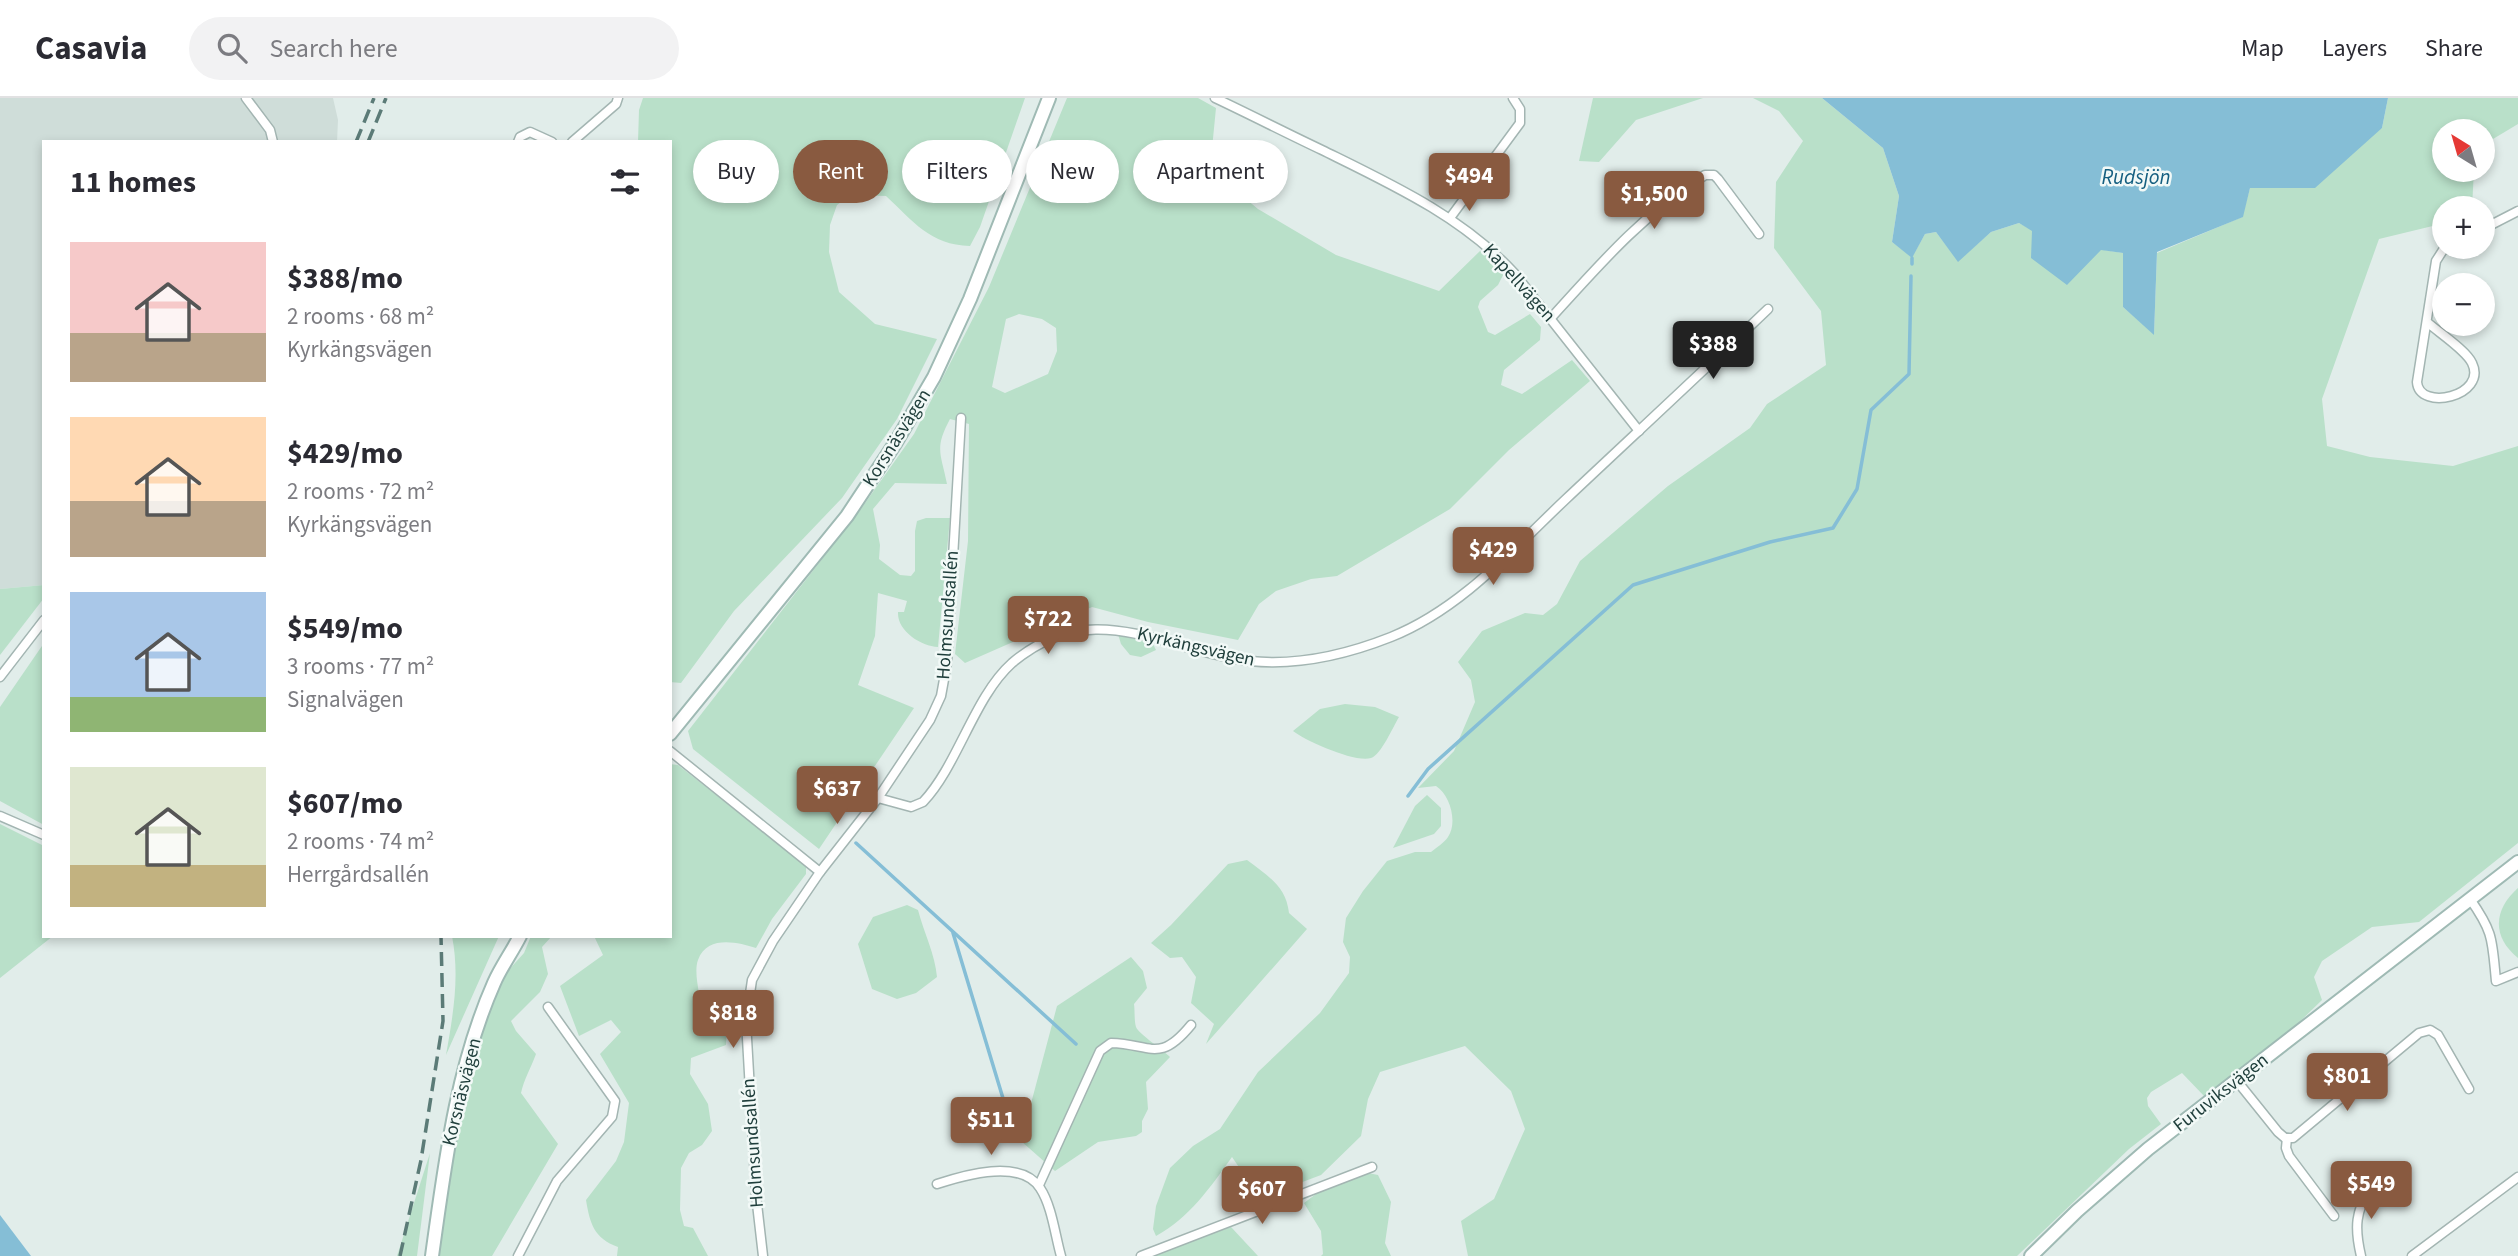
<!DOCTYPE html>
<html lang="en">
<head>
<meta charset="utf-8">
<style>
	body { margin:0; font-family:"Source Sans 3",sans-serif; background:#f2f2f3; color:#2b2b33; height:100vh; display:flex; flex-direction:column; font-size:26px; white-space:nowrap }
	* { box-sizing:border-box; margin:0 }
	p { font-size:23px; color:#7c7c81 }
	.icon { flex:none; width:38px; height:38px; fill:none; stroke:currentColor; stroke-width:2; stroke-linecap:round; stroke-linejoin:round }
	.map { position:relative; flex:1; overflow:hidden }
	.drawer { position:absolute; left:42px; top:42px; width:630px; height:798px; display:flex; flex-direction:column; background:#fff; border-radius:0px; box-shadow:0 4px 10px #0003 }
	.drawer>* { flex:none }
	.guide { position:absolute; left:693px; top:42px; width:665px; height:63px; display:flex; gap:14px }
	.needle { width:46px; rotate:323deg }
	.controls { position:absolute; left:2432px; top:21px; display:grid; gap:14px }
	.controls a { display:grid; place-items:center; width:63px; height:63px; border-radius:50%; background:#fff; box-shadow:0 4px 10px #0003; font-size:35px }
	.price { position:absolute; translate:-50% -60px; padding:0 16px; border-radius:7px; background:#895a40; color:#fff; font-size:23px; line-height:46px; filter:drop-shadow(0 2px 4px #0008) }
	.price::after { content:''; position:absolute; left:50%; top:42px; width:21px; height:16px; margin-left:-10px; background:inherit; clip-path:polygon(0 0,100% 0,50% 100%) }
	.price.active { background:#222; color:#fff }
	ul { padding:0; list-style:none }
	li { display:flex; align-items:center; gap:21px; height:175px; padding:0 28px }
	li span { display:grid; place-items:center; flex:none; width:196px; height:140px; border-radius:0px; color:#555 }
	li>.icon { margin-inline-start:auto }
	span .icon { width:84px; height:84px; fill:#fffc; stroke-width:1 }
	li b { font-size:30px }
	h2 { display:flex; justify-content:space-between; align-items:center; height:84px; padding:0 28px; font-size:30px }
	.tag { padding:0 24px; border-radius:32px; background:#fff; box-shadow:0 4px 10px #0003; font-size:24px; line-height:63px }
	.tag.active { background:#895a40; color:#fff }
	header { display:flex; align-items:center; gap:42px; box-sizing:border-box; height:98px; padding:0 35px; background:#fff; border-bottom:2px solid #e1e1e2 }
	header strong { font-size:33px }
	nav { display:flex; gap:38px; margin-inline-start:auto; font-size:24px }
	.search { width:490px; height:63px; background:#f2f2f3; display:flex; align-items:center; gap:18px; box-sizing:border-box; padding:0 24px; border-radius:38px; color:#7c7c81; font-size:26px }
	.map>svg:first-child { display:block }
</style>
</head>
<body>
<header>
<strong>Casavia</strong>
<div class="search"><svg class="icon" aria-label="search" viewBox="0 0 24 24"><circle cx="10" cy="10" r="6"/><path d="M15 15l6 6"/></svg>Search here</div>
<nav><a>Map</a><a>Layers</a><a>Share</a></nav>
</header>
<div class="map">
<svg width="2518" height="1158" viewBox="0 0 2518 1158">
	<rect width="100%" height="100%" fill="#e1edea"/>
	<polygon fill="#cfddd9" points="0,0 333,0 338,22 337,44 44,44 44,487 0,491"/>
	<g fill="#b9e0c9" fill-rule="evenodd">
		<path d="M 643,0 L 1025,0 L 980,129 L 970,148 C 930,147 913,123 886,98 L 851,97 L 837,107 L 830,127 L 829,154 L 839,194 L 875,226 L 937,241 L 897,321 L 842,400 L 734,513 L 681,585 L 670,584 L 670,44 L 638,44 L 639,12 Z"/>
		<path d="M 1067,0 L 1198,0 L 1216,10 L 1210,71 L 1258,111 L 1336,157 L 1439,193 L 1480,153 L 1492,160 L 1503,177 L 1498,187 L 1480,203 L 1478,209 L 1488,234 L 1495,237 L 1530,216 L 1541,229 L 1540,242 L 1504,272 L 1501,287 L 1522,296 L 1572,262 L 1590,283 L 1509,352 L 1450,411 L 1337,478 L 1311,481 L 1276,493 L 1259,506 L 1238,542 L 1148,524 L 1092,509 L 965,565 L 955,556 L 968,443 L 969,326 L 950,321 C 934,351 941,355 947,386 L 895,385 L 873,411 L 880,447 L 879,461 L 900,477 L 911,478 L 915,473 L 915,433 L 917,423 L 926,420 L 950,420 L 938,549 C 921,548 897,533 898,514 L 904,514 L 907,503 L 878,495 L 875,538 L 858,587 L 914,610 L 819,751 L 693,651 L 688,633 L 858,415 L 914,336 L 989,189 ZM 1019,216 L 1042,221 L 1056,230 L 1057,253 L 1048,276 L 1005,295 L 992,289 L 1006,221 Z"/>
		<polygon points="1593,0 1703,0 1636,22 1599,64 1579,63"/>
		<path d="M 1753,0 L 1822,0 L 1883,50 L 1899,98 L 1892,144 L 1912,159 L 1925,136 L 1936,134 L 1958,163 L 1991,134 L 2019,125 C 2049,142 2089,150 2123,155 L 2123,209 L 2154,236 L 2157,155 L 2242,119 L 2250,90 L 2382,30 L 2388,0 L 2518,0 L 2518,26 L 2483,47 L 2483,33 L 2445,33 L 2445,72 L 2474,72 L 2472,110 L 2445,110 L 2445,125 L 2379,141 L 2322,301 L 2327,348 L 2370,359 L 2453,368 L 2518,348 L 2518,745 L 2419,824 L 2372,829 L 2322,863 L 2314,879 L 2322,902 L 2288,935 L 2205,999 L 2182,975 L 2151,994 L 2147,1000 L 2148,1008 L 2161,1026 L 2129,1051 L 2017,1158 L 1468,1158 L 1461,1123 L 1494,1101 L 1525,1031 L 1511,993 L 1465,948 L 1380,974 L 1368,1001 L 1361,1038 L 1321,1077 L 1260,1100 L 1232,1059 C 1210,1090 1189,1120 1156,1138 L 1153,1131 L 1156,1108 L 1170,1070 L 1193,1048 L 1220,1031 L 1258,974 L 1320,915 L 1349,875 L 1350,859 L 1343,844 L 1346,820 L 1363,793 L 1387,763 L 1415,754 L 1431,754 C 1436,750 1444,745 1448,739 C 1458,724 1450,697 1436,688 L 1418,690 L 1454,653 L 1475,604 L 1471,582 L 1458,564 L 1482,533 L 1525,515 L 1543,517 L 1557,506 L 1580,463 L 1668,388 L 1750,330 L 1767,306 L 1826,267 L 1821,213 L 1774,150 L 1776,84 L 1803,43 L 1779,13 Z"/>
		<polygon points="44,487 44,500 0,557 0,491"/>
		<polygon points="1118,536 1153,546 1156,552 1141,559 1130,557 1121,546"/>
		<polygon points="44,545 44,727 0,703 0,609"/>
		<path d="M 1345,606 L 1375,609 L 1399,619 C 1393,629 1381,657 1371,660 C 1355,665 1306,643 1293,633 L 1320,611 Z"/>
		<path d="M 670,666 L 678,667 L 765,735 L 777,741 L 806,767 L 806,776 L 772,821 L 756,850 C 737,844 707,837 698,862 C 693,875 701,903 704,917 L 720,918 L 727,927 L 726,947 L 691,960 L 690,976 L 708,1006 L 712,1033 L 702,1047 L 689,1055 L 681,1070 L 680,1112 L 684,1128 L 693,1130 L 708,1158 L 617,1158 L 618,1149 C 594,1140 590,1126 586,1102 L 616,1063 L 624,1044 L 629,1005 L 600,956 L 621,934 L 611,922 L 579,938 L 560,888 L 603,857 L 594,838 L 670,838 Z"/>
		<polygon points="1427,697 1441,710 1441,728 1434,736 1393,750 1415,708"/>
		<polygon points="0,726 44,748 44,838 53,838 0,880"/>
		<path d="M 1247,762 C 1268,778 1286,788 1289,815 L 1307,831 L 1206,946 L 1214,926 L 1191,905 L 1196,879 L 1182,859 L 1170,860 L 1151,845 L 1171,827 L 1228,766 Z"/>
		<path d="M 2518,790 L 2518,860 C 2492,839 2493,812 2518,790 Z"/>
		<path d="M 907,807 L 918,812 C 924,835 935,856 937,879 L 916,895 L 897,901 L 872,891 L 858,846 L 873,819 Z"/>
		<path d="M 452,838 L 499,838 L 446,957 C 453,917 460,879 452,838 Z"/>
		<path d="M 531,838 L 552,838 L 542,849 L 548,876 L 540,894 L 511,923 L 516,933 L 536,956 C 531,970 524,981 521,995 L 558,1046 L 492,1158 L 436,1158 L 451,1061 L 471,960 L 497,885 L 524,855 Z"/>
		<path d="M 1131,859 L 1143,873 L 1147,890 L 1134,906 C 1135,913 1134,922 1136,929 C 1138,935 1163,952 1170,959 L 1146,984 L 1148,1011 L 1142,1023 L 1142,1034 L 1136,1038 L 1098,1044 L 1055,1073 L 1021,1043 L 1057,908 Z"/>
		<polygon points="430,1055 417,1158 397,1158"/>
		<polygon points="1368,1075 1378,1077 1391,1104 1385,1145 1391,1158 1321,1158 1323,1156 1321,1133 1304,1105 1316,1096"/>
		<polygon points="1231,1129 1258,1158 1151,1158"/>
	</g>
	<g fill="#85bed6">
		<polygon points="1822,0 2388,0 2382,30 2315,90 2250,90 2243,119 2157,154 2154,237 2123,209 2123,155 2101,152 2067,187 2031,160 2032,133 2019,125 1991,134 1958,164 1936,134 1925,136 1912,160 1892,144 1899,98 1883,50"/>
		<polygon points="0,1117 31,1158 0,1158"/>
	</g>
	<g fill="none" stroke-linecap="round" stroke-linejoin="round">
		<g stroke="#85bed6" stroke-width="3.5">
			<polyline points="1912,166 1912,160"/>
			<polyline points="1408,698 1428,671 1633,487 1770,444 1833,430 1857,391 1871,312 1909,276 1911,178"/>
			<polyline points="856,745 1076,946"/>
			<polyline points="953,835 1012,1030"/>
		</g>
		<defs>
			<g id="street">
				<polyline points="246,0 270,32 273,44"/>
				<path d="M 1215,0 C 1251,17 1286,35 1322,52 C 1391,86 1463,119 1515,176 L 1639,333"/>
				<polyline points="518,44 520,39 530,34 552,44"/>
				<polyline points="572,44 616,6 618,0"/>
				<polyline points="1450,120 1520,25 1520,11 1513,0"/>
				<polyline points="2483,131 2518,113"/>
				<path d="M 1551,220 C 1599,167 1644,115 1705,77 L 1714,77 L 1718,81 L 1759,136"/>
				<path d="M 2427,224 C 2438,234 2466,252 2472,265 C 2488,298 2419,314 2417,284 L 2436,163 L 2445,149"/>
				<polyline points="0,579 44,522"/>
				<polyline points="670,653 820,774"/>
				<path d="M 878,700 L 911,709 L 923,704 C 958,667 974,599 1012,565 C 1093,496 1163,553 1250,563 C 1298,568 1348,556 1391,539 C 1461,511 1513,451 1566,401 C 1633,338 1701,275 1768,211"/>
				<polyline points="0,718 44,737"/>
				<path d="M 2470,801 C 2494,835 2492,842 2496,883 L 2518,874"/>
				<polyline points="2237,983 2278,1034 2285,1040 2293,1040 2419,935 2430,932 2438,937 2469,991"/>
				<polyline points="2287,1040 2286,1050 2289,1058 2334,1118"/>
				<path d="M 937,1086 C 964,1077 1020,1060 1040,1090 C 1052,1108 1055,1137 1061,1158"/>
				<path d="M 1039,1087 L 1100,953 L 1111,945 C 1151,946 1159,966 1191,927"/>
				<polyline points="518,1158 557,1083 612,1019 615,1003 548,909"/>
				<polyline points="763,1158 756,1097 746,923 752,882 773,843 820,774 878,700 930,622 941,598 947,565 961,320"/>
				<polyline points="1141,1158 1372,1069"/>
				<path d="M 2361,1158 C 2354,1128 2356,1115 2370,1087"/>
				<polyline points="2412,1158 2518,1079"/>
			</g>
			<g id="secondary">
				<polyline points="670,636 847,418 896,344 934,279 970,201 1049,0"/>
				<path d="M 432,1158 C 445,1066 456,971 494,885 C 501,869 512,854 520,838"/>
				<polyline points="2031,1158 2077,1113 2148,1051 2518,764"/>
			</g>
		</defs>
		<use href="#street" stroke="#a3b5b2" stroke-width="11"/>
		<use href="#secondary" stroke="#9fbab4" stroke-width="16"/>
		<use href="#street" stroke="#fff" stroke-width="8"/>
		<use href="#secondary" stroke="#fff" stroke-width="12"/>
		<g stroke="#5b7b77" stroke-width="3.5" stroke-dasharray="14 7" stroke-linecap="butt">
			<polyline points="356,44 374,0"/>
			<polyline points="368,44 386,0"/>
			<polyline points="400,1158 421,1062 443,923 441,838"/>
		</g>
	</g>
	<g text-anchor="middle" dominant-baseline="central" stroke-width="5" stroke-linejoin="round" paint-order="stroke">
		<g font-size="19" fill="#203f3c" stroke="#f2f9f7">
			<text transform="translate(1519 185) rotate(48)">Kapellvägen</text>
			<text transform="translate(897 340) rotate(-58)">Korsnäsvägen</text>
			<text transform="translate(948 517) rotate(-86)">Holmsundsallén</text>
			<text transform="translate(1196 549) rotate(13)">Kyrkängsvägen</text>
			<text transform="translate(462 994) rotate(-76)">Korsnäsvägen</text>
			<text transform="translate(2221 995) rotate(-38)">Furuviksvägen</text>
			<text transform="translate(753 1045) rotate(-94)">Holmsundsallén</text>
		</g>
		<g font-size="21" font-style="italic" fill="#155f80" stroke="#f2f9f7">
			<text x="2136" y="79">Rudsjön</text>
		</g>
	</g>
</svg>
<div class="controls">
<a><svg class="needle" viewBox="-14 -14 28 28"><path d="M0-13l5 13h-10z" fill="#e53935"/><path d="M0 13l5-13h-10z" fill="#7c7c81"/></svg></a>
<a>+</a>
<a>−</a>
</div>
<b class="price" style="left:1469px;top:115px">$494</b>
<b class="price" style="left:1654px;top:133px">$1,500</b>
<b class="price active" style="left:1713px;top:283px">$388</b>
<b class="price" style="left:1493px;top:489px">$429</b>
<b class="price" style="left:1048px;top:558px">$722</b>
<b class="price" style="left:837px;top:728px">$637</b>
<b class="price" style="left:733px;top:952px">$818</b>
<b class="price" style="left:2347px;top:1015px">$801</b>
<b class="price" style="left:991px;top:1059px">$511</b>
<b class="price" style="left:2371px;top:1123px">$549</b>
<b class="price" style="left:1262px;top:1128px">$607</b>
<div class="guide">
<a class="tag">Buy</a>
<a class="tag active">Rent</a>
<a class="tag">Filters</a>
<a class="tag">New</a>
<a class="tag">Apartment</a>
</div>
<section class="drawer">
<h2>11 homes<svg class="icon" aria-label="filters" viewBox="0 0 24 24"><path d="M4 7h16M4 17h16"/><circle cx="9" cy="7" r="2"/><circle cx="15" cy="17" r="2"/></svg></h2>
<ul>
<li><span style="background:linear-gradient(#f6c9c9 65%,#b9a48a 0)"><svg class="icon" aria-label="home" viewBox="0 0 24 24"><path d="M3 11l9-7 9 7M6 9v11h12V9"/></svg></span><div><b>$388/mo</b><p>2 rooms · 68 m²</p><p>Kyrkängsvägen</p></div></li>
<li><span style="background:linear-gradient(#ffd9b3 60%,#b9a48a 0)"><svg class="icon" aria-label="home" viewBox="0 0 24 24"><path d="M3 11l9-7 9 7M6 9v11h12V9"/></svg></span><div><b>$429/mo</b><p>2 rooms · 72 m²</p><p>Kyrkängsvägen</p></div></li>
<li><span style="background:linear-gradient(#a9c7e8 75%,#8fb573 0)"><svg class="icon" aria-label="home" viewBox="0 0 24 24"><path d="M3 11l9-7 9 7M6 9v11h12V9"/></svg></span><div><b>$549/mo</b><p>3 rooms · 77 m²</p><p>Signalvägen</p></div></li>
<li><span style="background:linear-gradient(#dfe7d0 70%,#c2b280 0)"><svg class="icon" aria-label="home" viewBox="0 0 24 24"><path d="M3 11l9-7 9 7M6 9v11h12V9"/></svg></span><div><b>$607/mo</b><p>2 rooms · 74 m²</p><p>Herrgårdsallén</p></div></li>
</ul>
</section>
</div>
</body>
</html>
